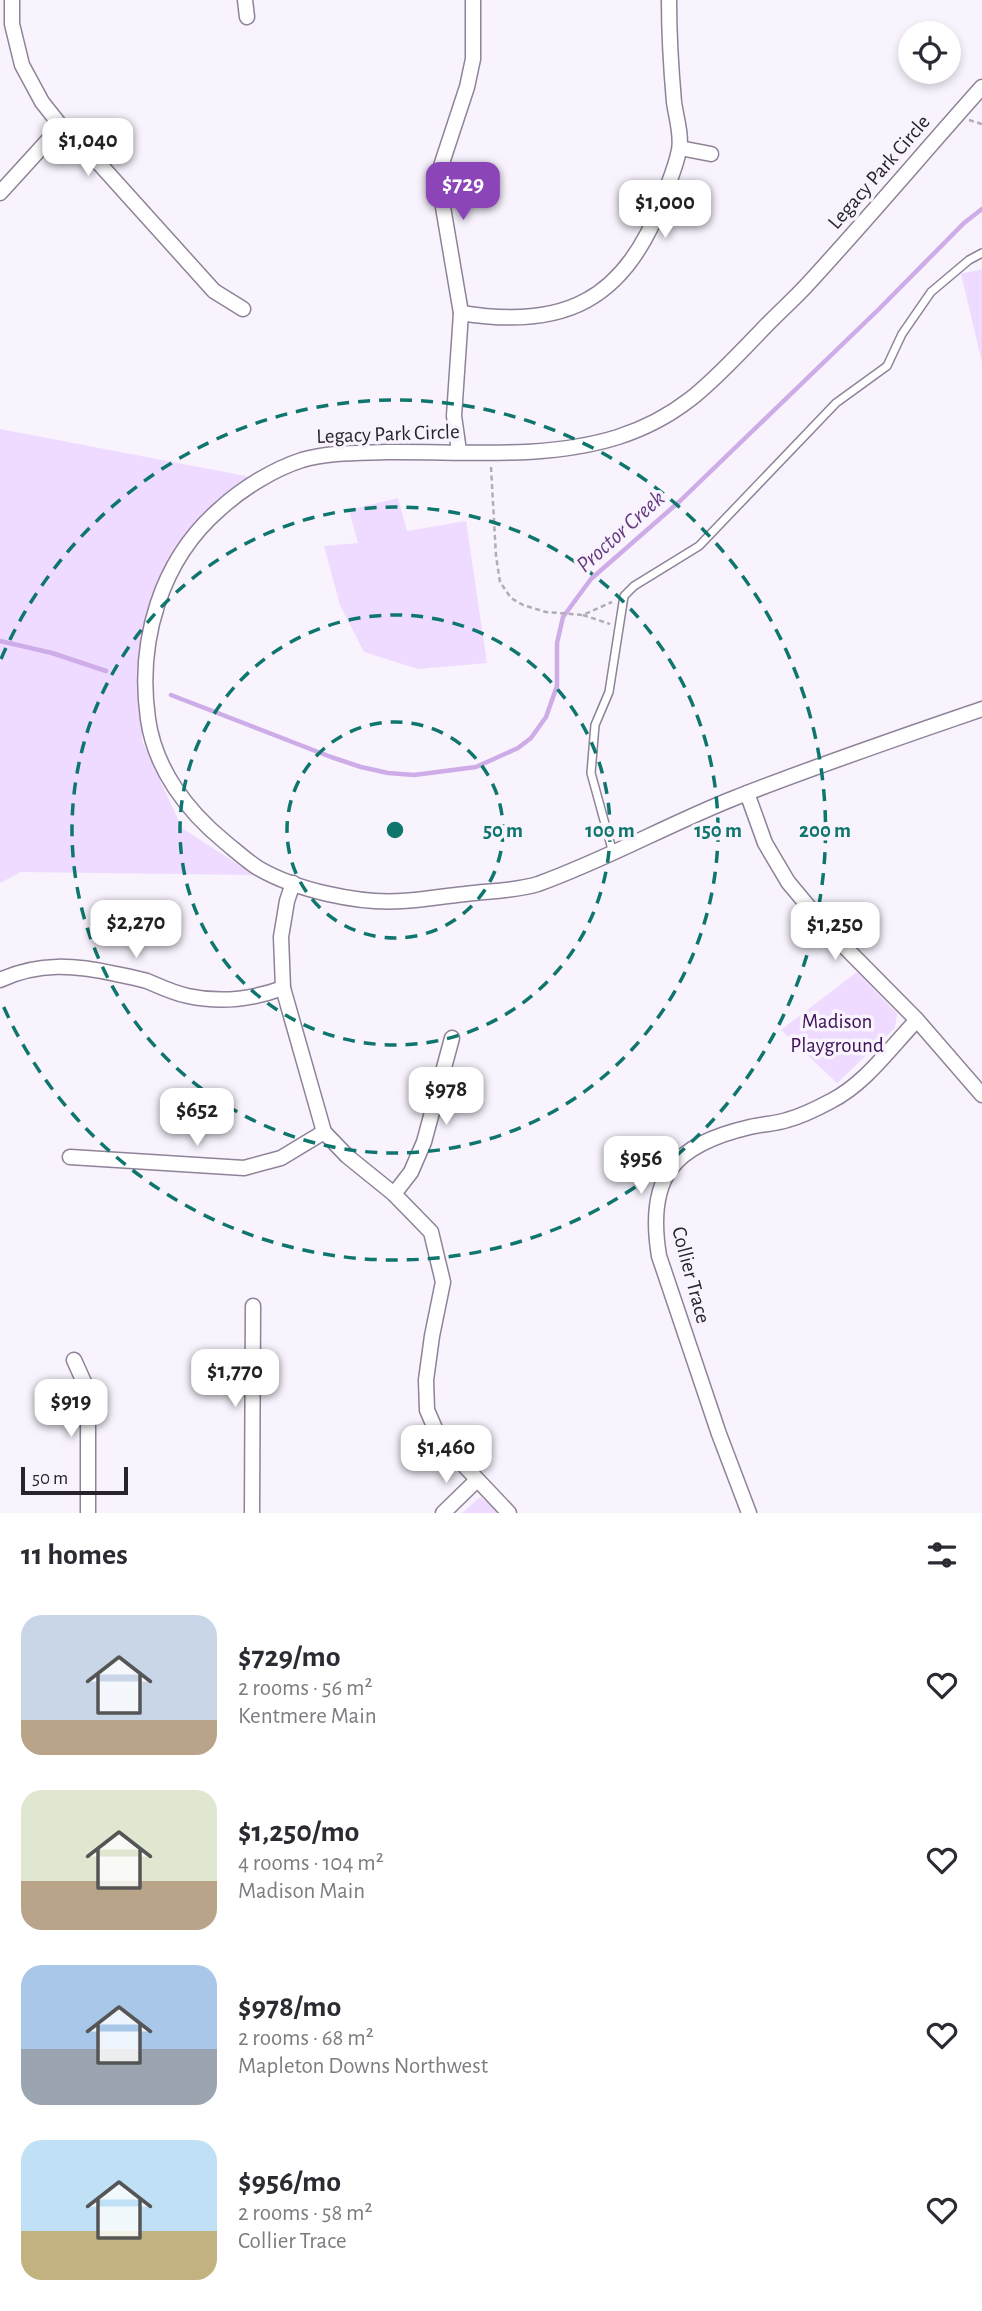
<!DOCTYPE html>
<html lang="en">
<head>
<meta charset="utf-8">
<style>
	body { margin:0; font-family:"Alegreya Sans",sans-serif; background:#f2f2f3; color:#2b2b33; height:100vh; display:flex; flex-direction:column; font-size:26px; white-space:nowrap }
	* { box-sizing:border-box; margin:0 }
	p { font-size:23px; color:#7c7c81 }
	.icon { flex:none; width:38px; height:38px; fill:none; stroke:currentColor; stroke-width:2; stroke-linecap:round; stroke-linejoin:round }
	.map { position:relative; height:1513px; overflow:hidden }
	.details { display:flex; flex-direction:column; background:#fff; flex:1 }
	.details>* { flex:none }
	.controls { position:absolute; left:898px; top:21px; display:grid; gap:14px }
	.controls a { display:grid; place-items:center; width:63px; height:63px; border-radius:50%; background:#fff; box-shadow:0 4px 10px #0003; font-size:35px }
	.scale { position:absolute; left:21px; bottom:18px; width:107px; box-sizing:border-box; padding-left:7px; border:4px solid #28232c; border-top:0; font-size:19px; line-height:24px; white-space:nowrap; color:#28232c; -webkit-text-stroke:5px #f8f3fd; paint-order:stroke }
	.price { position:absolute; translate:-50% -60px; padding:0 16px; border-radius:14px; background:#fff; color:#222; font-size:23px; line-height:46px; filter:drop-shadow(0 2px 4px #0008) }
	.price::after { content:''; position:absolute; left:50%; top:42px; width:21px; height:16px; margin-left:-10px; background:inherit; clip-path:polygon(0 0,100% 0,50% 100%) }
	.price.current { background:#8b45b9; color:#fff }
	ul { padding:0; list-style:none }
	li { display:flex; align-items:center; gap:21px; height:175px; padding:0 21px }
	li span { display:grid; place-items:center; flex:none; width:196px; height:140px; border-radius:21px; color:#555 }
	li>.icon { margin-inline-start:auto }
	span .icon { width:84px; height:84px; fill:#fffc; stroke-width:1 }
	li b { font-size:30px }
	h2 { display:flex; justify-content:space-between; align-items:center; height:84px; padding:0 21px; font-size:30px }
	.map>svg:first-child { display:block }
</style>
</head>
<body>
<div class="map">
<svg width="982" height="1513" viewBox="0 0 982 1513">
	<rect width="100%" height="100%" fill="#f8f3fd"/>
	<g fill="#eedbff">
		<polygon points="982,269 982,362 961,274"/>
		<polygon points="0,429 266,480 203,516 142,652 142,741 182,828 254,875 21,872 0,883"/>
		<polygon points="398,498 407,531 466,521 487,663 418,669 364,652 340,605 324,546 358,543 349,510"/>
		<polygon points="857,972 897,1014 895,1028 837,1083 781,1030"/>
		<polygon points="480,1497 501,1513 462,1513"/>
	</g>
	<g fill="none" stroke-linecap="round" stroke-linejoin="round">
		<g stroke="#cdace8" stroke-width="4.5">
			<polyline points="0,641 52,653 106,671"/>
			<polyline points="171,695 331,757 361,767 388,773 414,775 476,767 518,748 531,738 546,717 557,686 557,643 563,617 591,579 680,501 879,309 964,223 982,209"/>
		</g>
		<defs>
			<polyline id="service" points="613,853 591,773 595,725 609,692 624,596 634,586 699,546 836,403 887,366 902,334 931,292 969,260 982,253"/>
			<g id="minor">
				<polyline points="12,0 12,24 22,65 42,102 61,126 87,150 214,291 243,309"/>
				<polyline points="245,0 247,17"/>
				<path d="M 982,87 C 923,153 866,221 806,286 C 792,301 776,315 761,331 C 715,378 684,416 618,437 C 544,460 464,451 387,452 C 359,453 329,452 302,460 C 274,469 243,488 221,508 C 160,560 137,642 148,719 C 155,769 187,811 225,842 C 236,851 247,861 258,868 C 296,890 358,904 402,901 C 423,900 444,896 465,894 C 489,891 516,891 538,884 C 605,860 667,825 732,799 C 815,766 898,738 982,709"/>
				<polyline points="680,148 711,154"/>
				<polyline points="0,193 61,126"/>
				<path d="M 461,313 C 564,330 625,300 662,201 C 668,184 676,167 679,150 C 682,135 676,117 674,102 C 671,68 669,34 669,0"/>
				<polyline points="459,451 454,416 461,313 442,201 441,166 467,87 473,59 473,0"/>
				<polyline points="747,793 765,843 788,882 828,930 917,1020 982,1095"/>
				<polyline points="293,883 287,901 281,937 283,988 324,1132 347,1156 394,1194 431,1232 443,1282 432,1336 426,1380 427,1410 440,1440 509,1513"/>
				<path d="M 0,980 C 39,962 75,965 116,974 C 126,976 137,978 147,981 C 161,987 173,993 188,996 C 220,1003 253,999 283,988"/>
				<polyline points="70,1157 244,1168 281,1158 324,1132"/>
				<polyline points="394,1194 411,1172 424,1142 452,1038"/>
				<polyline points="74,1360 88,1391 88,1513"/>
				<polyline points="252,1513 253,1306"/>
				<polyline points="443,1513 477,1480"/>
				<path d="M 749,1513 L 719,1434 L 659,1256 C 646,1177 673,1145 750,1127 C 762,1124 775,1124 787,1120 C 802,1116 818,1108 831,1101 C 865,1084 891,1047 917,1020"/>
			</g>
		</defs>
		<use href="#service" stroke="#8f8299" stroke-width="10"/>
		<use href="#minor" stroke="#8f8299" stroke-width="17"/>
		<g stroke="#b1acb6" stroke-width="2.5" stroke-dasharray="5 3.5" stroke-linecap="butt">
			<polyline points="969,120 982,124"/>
			<polyline points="491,467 496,556 500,582 511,598 523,605 546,612 583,615 612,602"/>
			<polyline points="583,615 610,624"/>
		</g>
		<use href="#service" stroke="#fff" stroke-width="7"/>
		<use href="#minor" stroke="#fff" stroke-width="14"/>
	</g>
	<g fill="none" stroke="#0f766e" stroke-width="3.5" stroke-dasharray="12 9">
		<circle cx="395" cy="830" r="108"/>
		<circle cx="395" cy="830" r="215"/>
		<circle cx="395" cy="830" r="323"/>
		<path d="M1 659A430 430 0 1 1 1 1001"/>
	</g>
	<g text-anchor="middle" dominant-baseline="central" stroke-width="7" stroke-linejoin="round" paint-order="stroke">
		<g font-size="21" fill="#28232c" stroke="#f8f3fd">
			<text transform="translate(879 172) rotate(-49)">Legacy Park Circle</text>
			<text transform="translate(388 434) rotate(-2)">Legacy Park Circle</text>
			<text transform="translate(691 1275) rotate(75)">Collier Trace</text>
		</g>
		<g font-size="21" fill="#3c1055" stroke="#f8f3fd">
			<text x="837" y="1021">Madison<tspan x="837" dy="24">Playground</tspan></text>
		</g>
		<g font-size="23" font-style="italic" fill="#653b82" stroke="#f8f3fd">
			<text transform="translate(621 532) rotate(-42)">Proctor Creek</text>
		</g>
	</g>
	<circle cx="395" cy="830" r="10" fill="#0f766e" stroke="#f8f3fd" stroke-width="3.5"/>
	<g font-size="21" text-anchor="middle" font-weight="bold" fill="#0f766e" stroke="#f8f3fd" stroke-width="7" stroke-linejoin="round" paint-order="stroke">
		<text x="503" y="837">50 m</text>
		<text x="610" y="837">100 m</text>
		<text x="718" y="837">150 m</text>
		<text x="825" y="837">200 m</text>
	</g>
</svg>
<div class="controls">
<a><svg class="icon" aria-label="locate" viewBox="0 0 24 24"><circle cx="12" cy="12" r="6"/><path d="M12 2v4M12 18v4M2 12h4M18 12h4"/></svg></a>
</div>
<div class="scale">50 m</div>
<b class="price" style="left:88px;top:178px">$1,040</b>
<b class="price current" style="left:463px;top:222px">$729</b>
<b class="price" style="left:665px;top:240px">$1,000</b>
<b class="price" style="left:136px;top:960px">$2,270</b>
<b class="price" style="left:835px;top:962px">$1,250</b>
<b class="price" style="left:446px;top:1127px">$978</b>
<b class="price" style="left:197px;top:1148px">$652</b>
<b class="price" style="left:641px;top:1196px">$956</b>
<b class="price" style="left:235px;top:1409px">$1,770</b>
<b class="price" style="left:71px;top:1439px">$919</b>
<b class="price" style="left:446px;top:1485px">$1,460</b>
</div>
<section class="details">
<h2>11 homes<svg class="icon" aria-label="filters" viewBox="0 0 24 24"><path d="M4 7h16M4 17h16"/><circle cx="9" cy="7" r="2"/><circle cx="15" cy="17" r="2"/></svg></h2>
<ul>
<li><span style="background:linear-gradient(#c9d6e8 75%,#b9a48a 0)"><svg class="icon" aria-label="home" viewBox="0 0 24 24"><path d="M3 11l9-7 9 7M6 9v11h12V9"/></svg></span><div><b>$729/mo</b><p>2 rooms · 56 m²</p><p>Kentmere Main</p></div><svg class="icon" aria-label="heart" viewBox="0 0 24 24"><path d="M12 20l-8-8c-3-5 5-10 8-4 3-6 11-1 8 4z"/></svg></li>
<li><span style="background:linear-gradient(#dfe7d0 65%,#b9a48a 0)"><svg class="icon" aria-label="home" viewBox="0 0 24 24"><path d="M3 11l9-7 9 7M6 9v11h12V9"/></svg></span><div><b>$1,250/mo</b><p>4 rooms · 104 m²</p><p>Madison Main</p></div><svg class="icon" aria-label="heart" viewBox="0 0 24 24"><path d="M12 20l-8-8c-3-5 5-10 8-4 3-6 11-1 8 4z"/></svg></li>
<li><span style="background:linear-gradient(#a9c7e8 60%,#9aa5b1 0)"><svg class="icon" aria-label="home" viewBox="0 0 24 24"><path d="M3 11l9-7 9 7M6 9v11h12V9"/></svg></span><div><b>$978/mo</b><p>2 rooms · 68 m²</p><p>Mapleton Downs Northwest</p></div><svg class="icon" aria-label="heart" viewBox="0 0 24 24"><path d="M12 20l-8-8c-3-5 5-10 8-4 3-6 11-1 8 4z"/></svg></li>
<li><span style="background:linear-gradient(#bfe0f5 65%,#c2b280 0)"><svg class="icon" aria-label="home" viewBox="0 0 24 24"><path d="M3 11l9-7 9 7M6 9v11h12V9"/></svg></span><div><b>$956/mo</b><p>2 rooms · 58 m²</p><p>Collier Trace</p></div><svg class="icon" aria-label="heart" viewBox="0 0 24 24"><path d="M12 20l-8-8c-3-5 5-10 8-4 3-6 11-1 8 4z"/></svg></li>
</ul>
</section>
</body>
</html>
